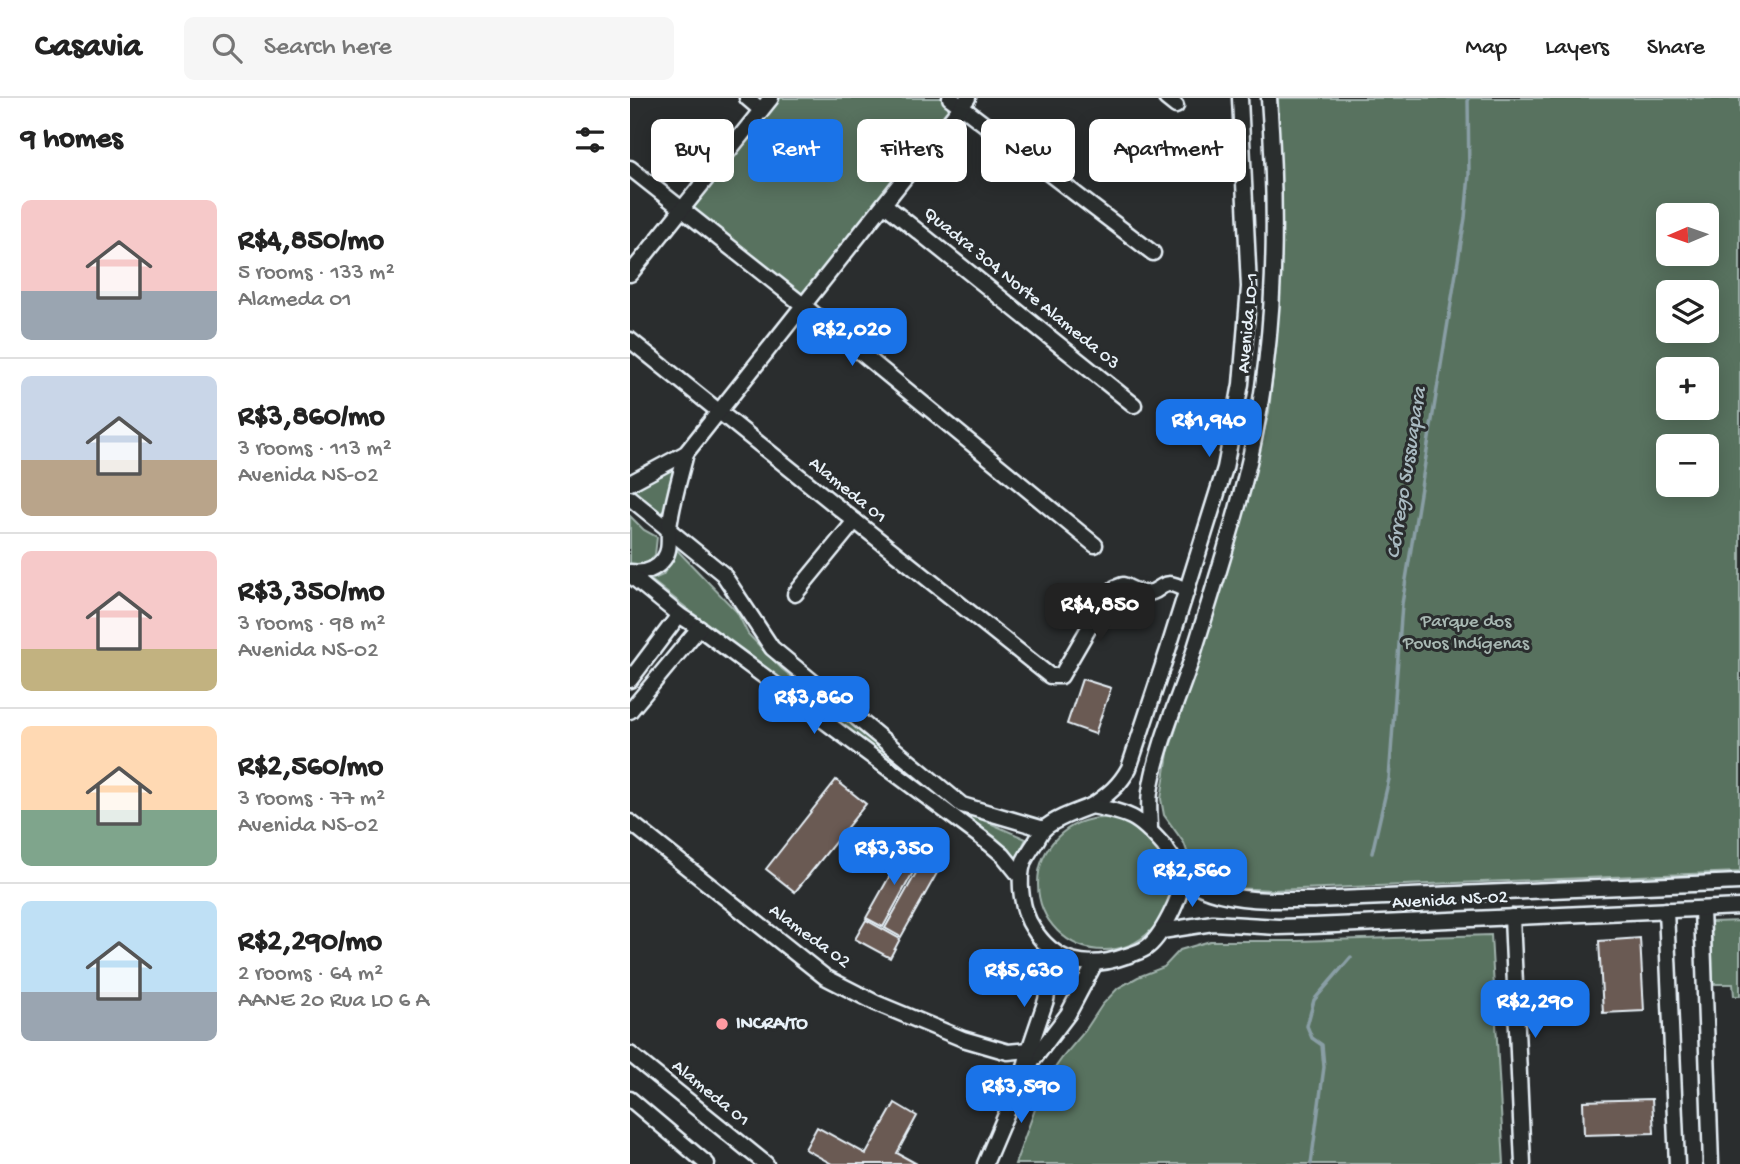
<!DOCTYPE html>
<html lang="en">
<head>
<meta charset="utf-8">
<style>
	body { margin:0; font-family:"Gochi Hand",sans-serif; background:#f6f6f6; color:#222; height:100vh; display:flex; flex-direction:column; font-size:26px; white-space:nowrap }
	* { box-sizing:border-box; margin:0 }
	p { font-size:23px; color:#767676 }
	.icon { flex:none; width:38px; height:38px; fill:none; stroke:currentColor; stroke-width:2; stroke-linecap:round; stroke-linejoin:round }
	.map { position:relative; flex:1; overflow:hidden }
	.details { display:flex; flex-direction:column; background:#fff; width:630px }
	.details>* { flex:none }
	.banner { position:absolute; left:21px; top:21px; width:665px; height:63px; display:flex; gap:14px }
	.needle { width:46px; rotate:268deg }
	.controls { position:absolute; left:1026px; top:105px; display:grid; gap:14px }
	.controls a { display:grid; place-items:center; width:63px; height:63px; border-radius:10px; background:#fff; box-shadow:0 4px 18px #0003; font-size:35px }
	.price { position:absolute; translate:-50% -60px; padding:0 16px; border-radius:14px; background:#1a73e8; color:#fff; font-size:23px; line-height:46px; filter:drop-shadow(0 2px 4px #0008) }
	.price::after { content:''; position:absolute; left:50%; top:42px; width:21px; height:16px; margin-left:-10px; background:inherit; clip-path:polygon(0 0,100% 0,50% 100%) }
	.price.selected { background:#222; color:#fff }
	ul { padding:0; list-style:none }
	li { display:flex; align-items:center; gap:21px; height:175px; padding:0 21px }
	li+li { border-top:2px solid #e0e0e0 }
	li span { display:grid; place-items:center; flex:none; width:196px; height:140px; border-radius:10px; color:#555 }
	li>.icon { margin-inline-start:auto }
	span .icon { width:84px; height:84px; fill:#fffc; stroke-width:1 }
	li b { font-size:30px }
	h2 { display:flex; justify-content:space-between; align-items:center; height:84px; padding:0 21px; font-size:30px }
	.chip { padding:0 24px; border-radius:10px; background:#fff; box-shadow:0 4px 18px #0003; font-size:24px; line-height:63px }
	.chip.selected { background:#1a73e8; color:#fff }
	header { display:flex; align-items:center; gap:42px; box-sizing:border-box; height:98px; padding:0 35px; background:#fff; border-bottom:2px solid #e0e0e0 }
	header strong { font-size:33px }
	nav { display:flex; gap:38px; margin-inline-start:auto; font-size:24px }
	.search { width:490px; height:63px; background:#f6f6f6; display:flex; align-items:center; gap:18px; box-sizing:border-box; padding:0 24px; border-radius:10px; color:#767676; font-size:26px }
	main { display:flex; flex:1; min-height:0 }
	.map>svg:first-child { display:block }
</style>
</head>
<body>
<header>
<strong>Casavia</strong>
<div class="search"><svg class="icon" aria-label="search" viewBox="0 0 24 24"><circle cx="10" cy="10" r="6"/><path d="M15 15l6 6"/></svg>Search here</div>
<nav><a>Map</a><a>Layers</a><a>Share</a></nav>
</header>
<main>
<section class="details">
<h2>9 homes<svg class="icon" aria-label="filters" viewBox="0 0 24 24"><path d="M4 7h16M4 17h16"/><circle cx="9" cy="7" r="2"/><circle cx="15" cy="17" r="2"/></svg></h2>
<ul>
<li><span style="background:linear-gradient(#f6c9c9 65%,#9aa5b1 0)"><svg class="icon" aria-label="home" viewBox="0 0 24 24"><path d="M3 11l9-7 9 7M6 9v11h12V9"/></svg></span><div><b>R$4,850/mo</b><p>5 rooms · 133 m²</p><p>Alameda 01</p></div></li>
<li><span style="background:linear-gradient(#c9d6e8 60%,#b9a48a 0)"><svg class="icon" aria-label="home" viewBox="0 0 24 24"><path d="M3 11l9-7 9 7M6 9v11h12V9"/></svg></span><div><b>R$3,860/mo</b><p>3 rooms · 113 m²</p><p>Avenida NS-02</p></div></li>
<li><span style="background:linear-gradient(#f6c9c9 70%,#c2b280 0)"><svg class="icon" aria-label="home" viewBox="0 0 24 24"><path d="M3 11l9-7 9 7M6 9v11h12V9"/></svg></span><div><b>R$3,350/mo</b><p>3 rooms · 98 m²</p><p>Avenida NS-02</p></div></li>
<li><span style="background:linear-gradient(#ffd9b3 60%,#7fa58c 0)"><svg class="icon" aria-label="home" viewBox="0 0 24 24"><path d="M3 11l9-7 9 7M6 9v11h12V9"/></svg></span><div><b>R$2,560/mo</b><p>3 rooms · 77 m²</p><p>Avenida NS-02</p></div></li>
<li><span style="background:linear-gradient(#bfe0f5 65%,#9aa5b1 0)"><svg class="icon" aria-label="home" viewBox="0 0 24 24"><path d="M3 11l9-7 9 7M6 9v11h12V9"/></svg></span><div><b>R$2,290/mo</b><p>2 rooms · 64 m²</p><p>AANE 20 Rua LO 6 A</p></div></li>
</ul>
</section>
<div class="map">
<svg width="1110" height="1066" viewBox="0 0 1110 1066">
	<rect width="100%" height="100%" fill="#2a2d2e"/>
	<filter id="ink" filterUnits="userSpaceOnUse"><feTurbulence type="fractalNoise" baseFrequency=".0143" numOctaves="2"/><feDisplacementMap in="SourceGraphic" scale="14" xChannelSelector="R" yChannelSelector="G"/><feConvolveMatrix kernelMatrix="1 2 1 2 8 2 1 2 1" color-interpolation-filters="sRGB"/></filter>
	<g filter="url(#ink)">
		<g fill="#59725f" stroke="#a0b2ac" stroke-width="2" fill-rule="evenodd">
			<polygon points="146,0 312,0 322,10 173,201 59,110"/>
			<path d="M 648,0 L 1110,0 L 1110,774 L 643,792 L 602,790 L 584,787 L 568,779 L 564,773 L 554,745 L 534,717 L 531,701 L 538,655 L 584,515 L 593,473 L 615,407 L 639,314 L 648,222 L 650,67 ZM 1038,117 L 1076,117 L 1076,156 L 1038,156 ZM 1038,194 L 1076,194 L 1076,233 L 1038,233 ZM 1038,271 L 1076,271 L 1076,310 L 1038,310 ZM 1038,348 L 1076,348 L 1076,387 L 1038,387 Z"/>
			<polygon points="56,355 38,432 0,400 0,385"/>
			<polygon points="0,418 14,432 27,439 25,457 16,466 0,466"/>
			<polygon points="47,452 107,514 118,536 152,571 330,712 396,741 385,764 150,584 21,482 33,477"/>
			<circle cx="474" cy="786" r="66"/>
			<polygon points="1110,823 1110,898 1104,898 1103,886 1083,886 1081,824"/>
			<polygon points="861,837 874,1066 385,1066 415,984 432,960 455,933 472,907 488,890 508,879 534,869 550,852 580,843 667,843"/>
		</g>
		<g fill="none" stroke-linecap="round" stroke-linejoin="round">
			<g stroke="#899ea5" stroke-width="3.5">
				<polyline points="742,755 759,681 772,506 835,120 839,77 838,0"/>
				<polyline points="681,1066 694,969 692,947 682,940 677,928 684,902 721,859"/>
			</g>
		</g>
		<g fill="#6b5a53" stroke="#e8f1f8" stroke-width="2">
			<polygon points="452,581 481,590 465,636 437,626"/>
			<polygon points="206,682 236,706 165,794 136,771"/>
			<polygon points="276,749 292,758 253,829 236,820"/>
			<polygon points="295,759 311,768 271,839 255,830"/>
			<polygon points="236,822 270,841 260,860 225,841"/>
			<polygon points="1010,840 1014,913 973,915 969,843"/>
			<polygon points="1022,1001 1024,1035 954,1037 953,1003"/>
			<polygon points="265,1005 287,1018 267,1055 287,1066 202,1066 175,1051 187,1029 236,1056"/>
		</g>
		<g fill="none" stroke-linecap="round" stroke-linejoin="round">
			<defs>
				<g id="minor">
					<polyline points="117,0 131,12"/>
					<polyline points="320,0 523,155"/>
					<polyline points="536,0 546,8"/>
					<polyline points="0,70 173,207 465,447"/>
					<polyline points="254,106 504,307"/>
					<polyline points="0,176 141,0"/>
					<path d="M 0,242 L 225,423 L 420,578 L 431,578 L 475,502 L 485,490 L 493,487 C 500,490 508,495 515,495 C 534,496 528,476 557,493"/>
					<polyline points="0,385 56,355 338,0"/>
					<polyline points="0,400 93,476 142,550 332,707 414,731"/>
					<path d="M 0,474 C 13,476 26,472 34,461 C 41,451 38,441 39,430 C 42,405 50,380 56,355"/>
					<polyline points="0,477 49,517 69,530 360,746 373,757 390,778"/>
					<polyline points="165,496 225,423"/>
					<polyline points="0,582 49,517"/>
					<polyline points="0,613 69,530"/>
					<path d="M 461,708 C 478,697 490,687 499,670 L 538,552 L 595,370 L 611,286 L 619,189 L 610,0"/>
					<path d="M 461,708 C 499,715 508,718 534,748 C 540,756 549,770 551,781 C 553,798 530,841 516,850 C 510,854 502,856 496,858 C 458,872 424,865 403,830 C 392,814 387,782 394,763 C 397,757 401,751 405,745 C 408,741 410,735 414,731 C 424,721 448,713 461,708 Z"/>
					<polyline points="0,724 195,879 246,905 333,941 378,954 399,952"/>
					<path d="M 520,732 C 520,720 518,706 520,694 C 526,652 547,604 561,563 C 577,512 593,461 607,411 C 646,276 649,139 639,0"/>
					<path d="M 551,778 C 560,783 570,790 580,793 C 613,804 650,802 684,802 L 1110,784"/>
					<polyline points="1072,811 1081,1066"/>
					<polyline points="1036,812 1047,1066"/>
					<polyline points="882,819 893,1066"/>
					<polyline points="532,833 583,825 648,829 683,828 1110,809"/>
					<polyline points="0,956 136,1066"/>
					<polyline points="397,970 438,916 465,865"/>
					<polyline points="0,1001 77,1066"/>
					<polyline points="355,1066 394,974 399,952 416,902 419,885 421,852"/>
				</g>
			</defs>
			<use href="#minor" stroke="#e8f1f8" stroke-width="19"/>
			<use href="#minor" stroke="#2a2d2e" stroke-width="14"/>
		</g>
	</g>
	<circle fill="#ff9aa2" stroke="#2a2d2e" stroke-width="2.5" cx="92" cy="926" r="7"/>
	<g text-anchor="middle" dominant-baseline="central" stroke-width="6" stroke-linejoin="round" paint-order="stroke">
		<g font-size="19" fill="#e8f1f8" stroke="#2a2d2e">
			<text transform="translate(391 191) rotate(39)">Quadra 304 Norte Alameda 03</text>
			<text transform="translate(619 225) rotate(-85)">Avenida LO-1</text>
			<text transform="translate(217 393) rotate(39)">Alameda 01</text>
			<text transform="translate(820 803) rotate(-3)">Avenida NS-02</text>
			<text transform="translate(179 839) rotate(36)">Alameda 02</text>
			<text transform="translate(80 996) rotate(39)">Alameda 01</text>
		</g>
		<g font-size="19" fill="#a8b8b3" stroke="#2a2d2e">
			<text x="836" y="524">Parque dos<tspan x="836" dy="22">Povos Indígenas</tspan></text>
		</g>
		<g font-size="19" font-weight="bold" fill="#e8f1f8" stroke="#2a2d2e" text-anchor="start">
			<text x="106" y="926">INCRA/TO</text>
		</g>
		<g font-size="21" font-style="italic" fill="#a9bac1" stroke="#2a2d2e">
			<text transform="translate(778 375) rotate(-81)">Córrego Sussuapara</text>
		</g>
	</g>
</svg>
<div class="controls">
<a><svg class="needle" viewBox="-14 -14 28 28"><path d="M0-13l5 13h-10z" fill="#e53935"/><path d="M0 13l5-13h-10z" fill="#767676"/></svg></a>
<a><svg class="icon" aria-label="layers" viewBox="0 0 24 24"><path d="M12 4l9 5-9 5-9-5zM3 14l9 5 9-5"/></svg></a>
<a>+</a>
<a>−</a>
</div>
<b class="price" style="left:222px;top:270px">R$2,020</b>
<b class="price" style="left:579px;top:361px">R$1,940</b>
<b class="price selected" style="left:470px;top:545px">R$4,850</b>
<b class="price" style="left:184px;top:638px">R$3,860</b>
<b class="price" style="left:264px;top:789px">R$3,350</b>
<b class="price" style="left:562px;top:811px">R$2,560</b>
<b class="price" style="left:394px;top:911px">R$5,630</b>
<b class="price" style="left:905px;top:942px">R$2,290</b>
<b class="price" style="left:391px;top:1027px">R$3,590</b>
<div class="banner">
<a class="chip">Buy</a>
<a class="chip selected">Rent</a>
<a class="chip">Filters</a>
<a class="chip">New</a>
<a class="chip">Apartment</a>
</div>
</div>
</main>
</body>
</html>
